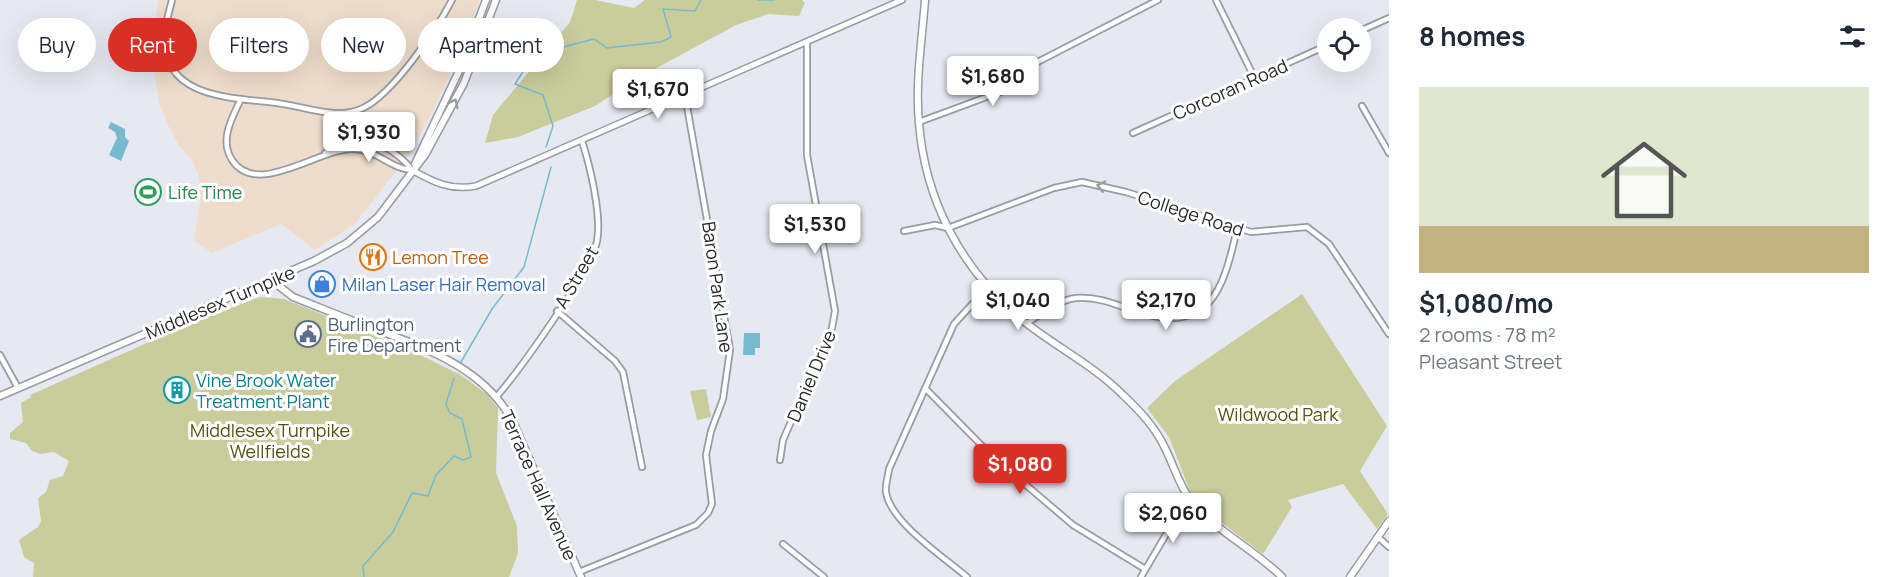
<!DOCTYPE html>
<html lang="en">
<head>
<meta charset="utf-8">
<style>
	body { margin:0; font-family:Manrope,sans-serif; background:#f2f2f3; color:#1f2937; height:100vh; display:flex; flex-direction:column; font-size:22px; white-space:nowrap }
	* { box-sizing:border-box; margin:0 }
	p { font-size:20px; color:#747a83 }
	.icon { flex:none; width:33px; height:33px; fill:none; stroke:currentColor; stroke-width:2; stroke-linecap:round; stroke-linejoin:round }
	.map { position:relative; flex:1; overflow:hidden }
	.details { display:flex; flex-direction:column; background:#fff; width:510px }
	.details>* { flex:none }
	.banner { position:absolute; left:18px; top:18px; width:570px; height:54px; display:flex; gap:12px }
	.buttons { position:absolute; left:1317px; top:18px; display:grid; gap:12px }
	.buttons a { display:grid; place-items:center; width:54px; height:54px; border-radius:50%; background:#fff; box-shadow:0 6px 24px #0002; font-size:30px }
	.price { position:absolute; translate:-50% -51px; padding:0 14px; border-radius:6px; background:#fff; color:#222; font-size:20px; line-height:39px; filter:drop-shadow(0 2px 3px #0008) }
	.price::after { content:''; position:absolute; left:50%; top:36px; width:18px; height:14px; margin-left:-9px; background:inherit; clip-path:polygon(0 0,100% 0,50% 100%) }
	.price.selected { background:#d93025; color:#fff }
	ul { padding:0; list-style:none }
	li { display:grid; align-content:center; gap:12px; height:318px; padding:0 30px }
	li+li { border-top:2px solid #e0e1e3 }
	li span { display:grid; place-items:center; height:186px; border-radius:0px; color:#555 }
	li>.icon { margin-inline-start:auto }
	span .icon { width:108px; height:108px; fill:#fffc; stroke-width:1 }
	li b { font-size:26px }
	h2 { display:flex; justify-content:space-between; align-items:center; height:72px; padding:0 30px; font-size:26px }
	.pill { padding:0 21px; border-radius:27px; background:#fff; box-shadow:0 6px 24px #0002; font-size:21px; line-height:54px }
	.pill.selected { background:#d93025; color:#fff }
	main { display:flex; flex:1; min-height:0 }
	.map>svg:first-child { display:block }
</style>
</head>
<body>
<main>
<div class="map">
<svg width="1389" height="577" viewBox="0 0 1389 577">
	<rect width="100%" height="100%" fill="#e7e9f2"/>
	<polygon fill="#edc" points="158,0 480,0 454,67 427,122 410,153 355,224 315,250 281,224 212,253 194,240 201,198 199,177 192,160 180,147 169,127 159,103 152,54"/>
	<g fill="#c9cc9b">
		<polygon points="577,0 595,0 634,8 645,0 802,0 805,3 799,16 768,14 736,25 640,77 595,106 518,137 485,143 493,115 570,22"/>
		<polygon points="1302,294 1387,426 1360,471 1388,514 1377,529 1343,484 1288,500 1292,507 1263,554 1209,513 1190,491 1169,437 1147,408 1175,381"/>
		<polygon points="260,297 284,299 410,350 461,375 488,395 498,408 496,473 517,526 518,553 509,577 33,577 34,563 24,557 19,540 38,527 41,521 38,498 46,492 50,480 63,476 69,461 54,452 40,454 32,451 26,443 10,439 10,433 23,422 21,403 31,397 30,395 192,323"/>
		<polygon points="706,389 711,417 697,420 690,391"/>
	</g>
	<g fill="#77bad0">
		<polygon points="111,122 125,129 125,137 129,141 121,161 109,155 117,138 115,132 108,128"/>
		<polygon points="744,333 760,333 760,348 755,348 755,355 743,355"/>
	</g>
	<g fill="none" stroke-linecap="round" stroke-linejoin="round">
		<g stroke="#77bad0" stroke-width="1.5">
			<polyline points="758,0 774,0"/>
			<polyline points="546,147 553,126 543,95 515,84 530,61 567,46 594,39 607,48 661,42 671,37 663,9 695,11 701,0"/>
			<polyline points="461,362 492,309 524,267 551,167"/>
			<polyline points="364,577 363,566 393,532 412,493 428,496 436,475 454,456 463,460 471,457 462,419 450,413 446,404 454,378"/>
		</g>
		<defs>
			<g id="minor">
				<path d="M 172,0 C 169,13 164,27 164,40 C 166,102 240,97 283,104 C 310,108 338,120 363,108 C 392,95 437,29 452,0"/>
				<polyline points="1216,0 1254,77"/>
				<polyline points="1360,31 1389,18"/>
				<path d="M 241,99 C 232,118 219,140 232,160 C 257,198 318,149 352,149 C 375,148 390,169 412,170"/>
				<polyline points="1362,106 1389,153"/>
				<polyline points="919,122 1008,89 1024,69 1158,0"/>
				<polyline points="1133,133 1328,45"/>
				<path d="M 325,153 C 332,148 341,142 350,139 C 371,134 400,154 412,170"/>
				<polyline points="904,231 935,225 948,228 1054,188 1082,182 1126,192 1251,232 1307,227 1329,244 1389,334"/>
				<polyline points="557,311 615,361 623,372 642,467"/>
				<path d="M 1027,323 C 1042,314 1058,300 1076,298 C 1096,296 1115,304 1134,311 C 1210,336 1223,291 1237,229"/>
				<polyline points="0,355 18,388"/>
				<polyline points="925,388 992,456 1073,525 1145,569"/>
				<path d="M 497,396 C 519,371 591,271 597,241 C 602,216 590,166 582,141"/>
				<polyline points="780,460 783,440 832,328 835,311 807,155 807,42"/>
				<polyline points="1378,537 1389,547"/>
				<polyline points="783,544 824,577"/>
				<polyline points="579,572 696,525 708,513 712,504 706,455 711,431 723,399 730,350 685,95"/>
				<path d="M 967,577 C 944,557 890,522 886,492 C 885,485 888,477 889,469 L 954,324 L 988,287"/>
				<polyline points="1141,577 1181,509 1190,499"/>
			</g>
			<path id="tertiary" d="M 412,170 C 433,182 451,191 476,186 L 902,0"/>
			<g id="secondary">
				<path d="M 925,0 C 922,40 915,83 919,123 C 925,200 961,269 1021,319 C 1054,346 1092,364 1123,395 C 1140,411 1155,427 1165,448 C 1174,466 1179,485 1191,501 C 1217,532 1254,549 1282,577"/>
				<polyline points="415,164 459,71 486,0"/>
				<path d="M 277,278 L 279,286 L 293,297 C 319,307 344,318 370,327 C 425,348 486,368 514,424 L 581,577"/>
				<polyline points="0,396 314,261 347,243 378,217 425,155 464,83 496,0"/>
				<polyline points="1350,577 1389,521"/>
			</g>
		</defs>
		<use href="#minor" stroke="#999ba3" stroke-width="8"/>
		<use href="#tertiary" stroke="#999ba3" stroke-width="8"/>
		<use href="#secondary" stroke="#999ba3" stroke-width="9"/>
		<use href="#minor" stroke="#fff" stroke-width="4.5"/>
		<use href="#tertiary" stroke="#fff" stroke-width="5"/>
		<use href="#secondary" stroke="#fff" stroke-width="6"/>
	</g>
	<defs><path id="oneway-chevron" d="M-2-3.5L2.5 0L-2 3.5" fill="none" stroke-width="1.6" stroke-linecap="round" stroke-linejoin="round" transform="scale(1.5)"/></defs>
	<g stroke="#9e9ea0">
		<use href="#oneway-chevron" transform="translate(454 103) rotate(-64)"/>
		<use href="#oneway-chevron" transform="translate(1101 186) rotate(-167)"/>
	</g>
	<defs>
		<symbol id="stadium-ring" viewBox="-11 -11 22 22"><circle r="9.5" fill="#fff" stroke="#2e9e5b" stroke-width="1.5"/><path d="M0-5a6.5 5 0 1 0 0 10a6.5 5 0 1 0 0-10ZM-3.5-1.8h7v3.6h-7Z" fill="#2e9e5b"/></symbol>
		<symbol id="restaurant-ring" viewBox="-11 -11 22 22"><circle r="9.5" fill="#fff" stroke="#e8710a" stroke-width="1.5"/><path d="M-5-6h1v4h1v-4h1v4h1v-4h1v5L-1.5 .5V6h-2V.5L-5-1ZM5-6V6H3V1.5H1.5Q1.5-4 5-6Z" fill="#e8710a"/></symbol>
		<symbol id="shop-ring" viewBox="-11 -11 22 22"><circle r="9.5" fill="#fff" stroke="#3f7fe0" stroke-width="1.5"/><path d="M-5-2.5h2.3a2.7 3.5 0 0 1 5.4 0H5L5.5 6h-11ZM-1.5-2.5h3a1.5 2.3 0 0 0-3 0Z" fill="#3f7fe0"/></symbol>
		<symbol id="civic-ring" viewBox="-11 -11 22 22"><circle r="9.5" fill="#fff" stroke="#5c6f8a" stroke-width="1.5"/><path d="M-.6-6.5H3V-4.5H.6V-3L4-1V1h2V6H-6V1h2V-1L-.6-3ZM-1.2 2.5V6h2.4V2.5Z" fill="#5c6f8a"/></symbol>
		<symbol id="building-ring" viewBox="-11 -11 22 22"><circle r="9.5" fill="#fff" stroke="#0f9aa8" stroke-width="1.5"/><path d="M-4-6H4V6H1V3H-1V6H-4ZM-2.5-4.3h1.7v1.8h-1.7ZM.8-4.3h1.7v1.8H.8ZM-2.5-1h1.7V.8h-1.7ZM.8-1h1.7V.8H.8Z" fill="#0f9aa8"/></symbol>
	</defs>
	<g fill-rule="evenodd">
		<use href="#stadium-ring" x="133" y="177" width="30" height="30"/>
		<use href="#restaurant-ring" x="358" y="242" width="30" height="30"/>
		<use href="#shop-ring" x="307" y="269" width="30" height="30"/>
		<use href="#civic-ring" x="293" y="319" width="30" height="30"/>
		<use href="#building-ring" x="162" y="375" width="30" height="30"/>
	</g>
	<g text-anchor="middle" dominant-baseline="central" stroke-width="6" stroke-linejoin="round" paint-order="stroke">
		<g font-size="18" fill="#27282b" stroke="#fff">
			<text transform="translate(1230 89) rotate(-24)">Corcoran Road</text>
			<text transform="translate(1191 213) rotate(18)">College Road</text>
			<text transform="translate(576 277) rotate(-60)">A Street</text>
			<text transform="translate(718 287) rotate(82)">Baron Park Lane</text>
			<text transform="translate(220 302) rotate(-23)">Middlesex Turnpike</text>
			<text transform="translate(811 376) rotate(-67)">Daniel Drive</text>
			<text transform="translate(539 485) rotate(66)">Terrace Hall Avenue</text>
		</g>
		<g font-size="18" fill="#27864d" stroke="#fff" text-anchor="start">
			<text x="168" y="192">Life Time</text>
		</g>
		<g font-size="18" fill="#c56008" stroke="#fff" text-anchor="start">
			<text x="392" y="257">Lemon Tree</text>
		</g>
		<g font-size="18" fill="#366cbe" stroke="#fff" text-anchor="start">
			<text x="342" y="284">Milan Laser Hair Removal</text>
		</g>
		<g font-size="18" fill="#4e5e75" stroke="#fff" text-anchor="start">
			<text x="328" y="324">Burlington<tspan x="328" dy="21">Fire Department</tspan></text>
		</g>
		<g font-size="18" fill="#0d838f" stroke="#fff" text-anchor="start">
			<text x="196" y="380">Vine Brook Water<tspan x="196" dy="21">Treatment Plant</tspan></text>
		</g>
		<g font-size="18" fill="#505211" stroke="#fff">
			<text x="1278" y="414">Wildwood Park</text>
			<text x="270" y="430">Middlesex Turnpike<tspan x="270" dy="21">Wellfields</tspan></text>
		</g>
	</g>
</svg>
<div class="buttons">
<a><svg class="icon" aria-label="locate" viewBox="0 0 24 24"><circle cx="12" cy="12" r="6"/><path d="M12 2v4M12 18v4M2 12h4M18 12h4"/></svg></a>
</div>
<b class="price" style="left:993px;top:107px">$1,680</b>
<b class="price" style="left:658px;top:120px">$1,670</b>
<b class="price" style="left:369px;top:163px">$1,930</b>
<b class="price" style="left:815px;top:255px">$1,530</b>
<b class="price" style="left:1018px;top:331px">$1,040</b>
<b class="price" style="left:1166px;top:331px">$2,170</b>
<b class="price selected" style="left:1020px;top:495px">$1,080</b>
<b class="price" style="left:1173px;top:544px">$2,060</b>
<div class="banner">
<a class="pill">Buy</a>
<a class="pill selected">Rent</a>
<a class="pill">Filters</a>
<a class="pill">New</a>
<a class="pill">Apartment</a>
</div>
</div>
<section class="details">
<h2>8 homes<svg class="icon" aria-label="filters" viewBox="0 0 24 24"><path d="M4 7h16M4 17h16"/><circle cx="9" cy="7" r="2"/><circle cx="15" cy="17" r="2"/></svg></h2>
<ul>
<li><span style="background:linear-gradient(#dfe7d0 75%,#c2b280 0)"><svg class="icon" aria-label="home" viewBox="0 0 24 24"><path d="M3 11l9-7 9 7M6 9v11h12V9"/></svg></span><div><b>$1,080/mo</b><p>2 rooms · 78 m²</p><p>Pleasant Street</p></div></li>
</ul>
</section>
</main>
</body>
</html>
